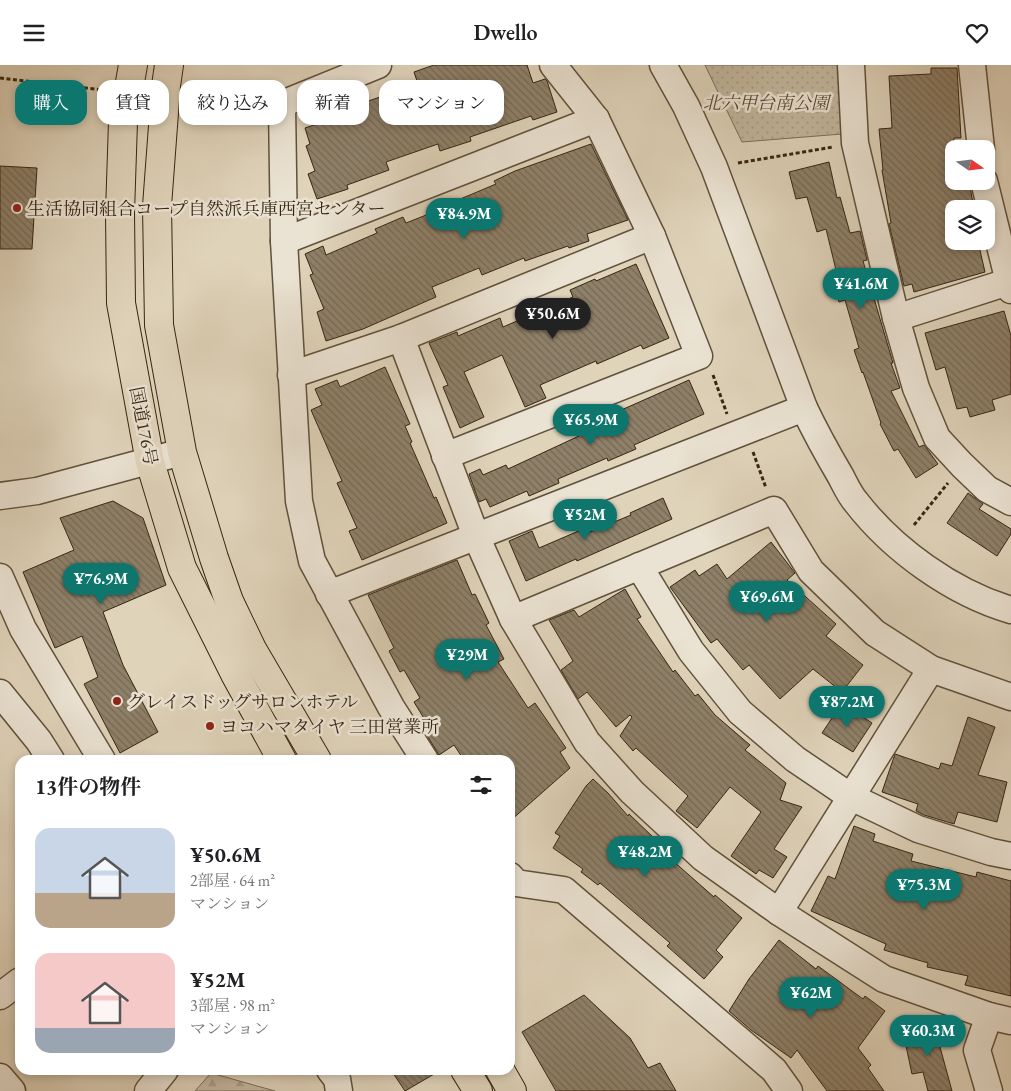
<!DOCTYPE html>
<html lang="ja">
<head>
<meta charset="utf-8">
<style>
	body { margin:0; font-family:"EB Garamond","Noto Serif JP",serif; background:#f2f2f2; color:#202124; height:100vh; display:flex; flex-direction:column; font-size:19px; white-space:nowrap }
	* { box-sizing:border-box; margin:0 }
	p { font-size:16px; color:#757577 }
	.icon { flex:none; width:28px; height:28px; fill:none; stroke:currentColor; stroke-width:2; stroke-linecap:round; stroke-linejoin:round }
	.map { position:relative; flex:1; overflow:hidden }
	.details { position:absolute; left:15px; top:690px; width:500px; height:320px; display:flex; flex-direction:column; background:#fff; border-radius:15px; box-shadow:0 2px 8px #0003 }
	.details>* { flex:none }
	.banner { position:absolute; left:15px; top:15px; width:500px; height:45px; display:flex; gap:10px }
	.needle { width:32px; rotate:104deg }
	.buttons { position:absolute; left:945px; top:75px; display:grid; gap:10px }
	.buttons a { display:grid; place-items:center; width:50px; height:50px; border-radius:10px; background:#fff; box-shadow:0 2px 8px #0003; font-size:25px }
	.price { position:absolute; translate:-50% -42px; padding:0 11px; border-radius:18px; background:#0f766e; color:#fff; font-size:16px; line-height:32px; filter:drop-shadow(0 1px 2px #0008) }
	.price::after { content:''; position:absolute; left:50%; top:30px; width:15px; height:11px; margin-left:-8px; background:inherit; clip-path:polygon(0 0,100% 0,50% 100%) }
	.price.active { background:#222; color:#fff }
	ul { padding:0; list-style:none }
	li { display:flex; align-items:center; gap:15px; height:125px; padding:0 20px }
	li span { display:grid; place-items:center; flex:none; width:140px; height:100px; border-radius:15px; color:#555 }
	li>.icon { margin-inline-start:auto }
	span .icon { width:60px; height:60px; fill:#fffc; stroke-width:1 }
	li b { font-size:21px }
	h2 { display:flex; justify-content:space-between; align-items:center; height:60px; padding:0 20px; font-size:21px }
	.tag { padding:0 18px; border-radius:15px; background:#fff; box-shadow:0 2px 8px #0003; font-size:18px; line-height:45px }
	.tag.active { background:#0f766e; color:#fff }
	header { display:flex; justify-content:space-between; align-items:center; height:65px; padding:0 20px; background:#fff; font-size:22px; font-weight:600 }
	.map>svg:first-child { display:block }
</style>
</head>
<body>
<header><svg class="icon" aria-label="menu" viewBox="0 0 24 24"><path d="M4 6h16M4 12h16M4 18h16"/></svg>Dwello<svg class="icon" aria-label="heart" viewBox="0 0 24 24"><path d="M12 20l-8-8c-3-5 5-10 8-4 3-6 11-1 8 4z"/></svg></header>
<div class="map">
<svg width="1011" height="1026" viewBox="0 0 1011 1026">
	<defs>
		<pattern id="forest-firs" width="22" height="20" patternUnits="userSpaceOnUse" patternTransform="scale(1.25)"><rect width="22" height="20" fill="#c2b69d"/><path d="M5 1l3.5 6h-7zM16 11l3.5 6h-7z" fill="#a79c86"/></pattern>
		<pattern id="park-dots" width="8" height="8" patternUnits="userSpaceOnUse" patternTransform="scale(1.25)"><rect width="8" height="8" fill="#c2b69d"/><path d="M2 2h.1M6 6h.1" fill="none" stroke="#a79c86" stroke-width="1.8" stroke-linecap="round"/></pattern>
		<pattern id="building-back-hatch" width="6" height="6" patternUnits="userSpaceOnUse" patternTransform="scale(1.25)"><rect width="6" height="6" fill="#8e8069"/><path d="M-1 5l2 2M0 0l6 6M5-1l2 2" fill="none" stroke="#756955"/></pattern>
	</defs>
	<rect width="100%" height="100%" fill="#dfd3ba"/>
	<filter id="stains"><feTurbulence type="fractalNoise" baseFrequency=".004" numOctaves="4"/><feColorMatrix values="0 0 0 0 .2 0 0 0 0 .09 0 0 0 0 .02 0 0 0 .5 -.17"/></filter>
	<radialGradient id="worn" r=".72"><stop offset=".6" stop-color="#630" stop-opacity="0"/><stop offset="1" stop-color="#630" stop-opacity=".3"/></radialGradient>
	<polygon fill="url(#forest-firs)" stroke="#7c6e58" points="211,1008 275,1026 195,1026"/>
	<polygon fill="url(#park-dots)" stroke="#7c6e58" points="705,0 841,0 842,69 742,77"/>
	<g fill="url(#building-back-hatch)" stroke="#362612">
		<polygon points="434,0 527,0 533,18 545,14 547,16 557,47 533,55 531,51 470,72 471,76 440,86 438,79 386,97 389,105 347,120 348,124 317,134 308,109 315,106 306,81 310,79 305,63 352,47 351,42 418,19 414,7"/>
		<polygon points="931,3 957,3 961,73 954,73 954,116 969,116 974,144 954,144 954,183 978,177 985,207 914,227 912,219 904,221 889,159 891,158 882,105 883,105 879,64 892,63 889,11 931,9"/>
		<polygon points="591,79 628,155 587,169 589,176 569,183 568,181 525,196 524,193 482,210 479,203 432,222 436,232 363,264 326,276 317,247 324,244 310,210 313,209 305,189 323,181 326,190 377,168 375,164 403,152 406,158 459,137 458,135 496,119 494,116 515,106"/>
		<polygon points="829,97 837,133 840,132 850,168 860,166 867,195 863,196 893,298 891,298 900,323 891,326 919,382 924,380 938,399 916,413 898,384 894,386 880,359 881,358 863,307 862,308 854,285 859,283 845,235 839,237 831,211 837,209 826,164 817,167 807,132 796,134 789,107"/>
		<polygon points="0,101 37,103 32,184 0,184"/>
		<polygon points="636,199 669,273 643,284 641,280 597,299 596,296 540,320 546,333 525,342 502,290 464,307 484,352 460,363 443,322 448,320 429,278 457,267 458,271 500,253 503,262 573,232 570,225 595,214 596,216"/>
		<polygon points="1004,246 1011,271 1011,329 992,335 995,345 970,352 967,342 957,344 945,302 936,305 925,268"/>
		<polygon points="385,302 410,359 405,361 412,377 410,378 434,433 436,432 447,458 362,495 349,466 357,463 337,418 342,416 311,345 322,340 315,324 337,315 340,322"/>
		<polygon points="689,315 704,349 634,380 636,384 608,396 607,393 558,414 559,418 529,431 527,426 490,442 486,434 479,437 469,409 480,404 483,410 506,400 508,404 594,364 592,358"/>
		<polygon points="968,428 983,439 979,444 1011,464 1011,469 997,491 947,458"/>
		<polygon points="663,433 672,454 577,496 576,494 526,516 509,476 532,466 539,483 581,465 583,470 631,450 630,448"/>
		<polygon points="113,436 143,453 166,520 103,547 123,600 158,667 120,688 84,619 98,612 82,571 55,583 23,507 74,485 60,453"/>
		<polygon points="771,477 795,508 787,515 836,559 826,571 863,600 842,627 813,604 780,634 749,600 743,605 717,574 711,578 670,522 695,505 699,511 717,499 727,514"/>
		<polygon points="457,495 472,530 475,529 489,558 486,560 504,594 498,597 528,643 535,638 566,683 560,687 570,703 510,756 510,695 464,695 454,680 439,690 423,664 428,660 414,637 420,633 404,605 400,607 389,586 394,583 368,530"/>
		<polygon points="625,524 641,552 637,554 673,607 675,605 695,631 698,629 715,650 750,680 745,685 786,718 780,735 802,742 774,784 787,792 773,813 759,805 756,809 731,791 761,747 730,722 697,763 676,746 688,731 636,683 633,686 620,671 632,652 630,650 616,662 587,627 578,634 561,605 573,596 549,555 574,545 579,552"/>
		<polygon points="842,638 872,658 853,687 822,668"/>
		<polygon points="968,652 995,662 978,710 1007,717 997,757 958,747 954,759 924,750 916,746 918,739 882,727 895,689 939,704 941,698 952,701"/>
		<polygon points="593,714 608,728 628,751 629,749 654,773 656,771 669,782 664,788 714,832 715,830 742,853 716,885 723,892 704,914 667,881 670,878 600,818 598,820 581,807 583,804 553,783 560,771 555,768 586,721"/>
		<polygon points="854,761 875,769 873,776 913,789 911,796 976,812 977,807 1011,816 1011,931 965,920 968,911 927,902 928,898 884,885 886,879 811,846 828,811 835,814"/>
		<polygon points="779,875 816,904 818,901 863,934 865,931 885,946 858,983 871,1000 868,1003 884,1026 827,1026 797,985 791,993 751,965 729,946 749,914"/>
		<polygon points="584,930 630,973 648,1003 660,998 676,1026 556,1026 522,967"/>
		<polygon points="938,960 943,981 940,982 952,1026 928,1026 923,1007 912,1009 903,967"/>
		<polygon points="391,1005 441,1005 405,1026"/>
	</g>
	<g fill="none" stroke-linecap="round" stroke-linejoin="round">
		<defs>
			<g id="minor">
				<polyline points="378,0 282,39 284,176 299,436 312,496 391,642 425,695"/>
				<path d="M 663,0 L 686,41 L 714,102 L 804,343 C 815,366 827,388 840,410 C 845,419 849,429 856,437 C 893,485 953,528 1011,545"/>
				<polyline points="851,0 855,78 896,253 916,323 937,373 962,400 987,424 1011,437"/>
				<polyline points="972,0 981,84"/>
				<polyline points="984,116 1011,225"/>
				<polyline points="284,176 596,54"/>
				<polyline points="896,253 1011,216"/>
				<polyline points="401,273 476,471 513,554 587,677 632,727 703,793 779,847 884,914 989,951 1011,956"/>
				<polyline points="291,310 401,273 652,171"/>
				<polyline points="445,391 699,291 652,171 596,54 553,0"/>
				<polyline points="0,431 37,426 182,387"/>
				<polyline points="639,501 691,586 740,647 795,694 851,732 918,764 991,787 1011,791"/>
				<polyline points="0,512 23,564 102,695"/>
				<polyline points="329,529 804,343"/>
				<polyline points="513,554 774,445 811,506 875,568 931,604 1011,632"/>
				<polyline points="0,628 39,676 51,695"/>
				<polyline points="510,811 516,818 564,825 774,1005 789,1026"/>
				<polyline points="779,847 931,604"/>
				<polyline points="0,931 20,916"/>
				<polyline points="989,951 977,985 989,1026"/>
				<polyline points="330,1005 337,1014 339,1026"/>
				<polyline points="0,1012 12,1026"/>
				<polyline points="148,1026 165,1005"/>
			</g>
			<g id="highway">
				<polyline points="133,0 123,57 120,147 121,238 150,397 182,503 235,609 282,695"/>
				<polyline points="169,0 166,21 157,141 159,260 182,387 214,493 229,536 252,584 317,695"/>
				<polyline points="465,1005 478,1026"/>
				<polyline points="500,1005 512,1026"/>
			</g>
		</defs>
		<use href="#minor" stroke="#60513c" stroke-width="29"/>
		<use href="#highway" stroke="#362612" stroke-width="30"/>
		<g stroke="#362612" stroke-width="3" stroke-dasharray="4 2.5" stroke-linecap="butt">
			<polyline points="0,13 104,25"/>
			<polyline points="738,98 833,82"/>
			<polyline points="713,310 727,349"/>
			<polyline points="753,387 766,423"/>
			<polyline points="914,460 948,418"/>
		</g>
		<use href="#minor" stroke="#eae2d2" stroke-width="26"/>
		<use href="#highway" stroke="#dfd3ba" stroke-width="28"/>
	</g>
	<g fill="#8f2418" stroke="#eae2d2" stroke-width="2">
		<circle cx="17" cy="143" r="5"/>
		<circle cx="117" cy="636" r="5"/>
		<circle cx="210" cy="661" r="5"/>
	</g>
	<g text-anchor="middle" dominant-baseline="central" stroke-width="5" stroke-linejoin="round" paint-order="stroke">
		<g font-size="18" font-style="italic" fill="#594a35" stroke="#eae2d2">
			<text x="766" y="37">北六甲台南公園</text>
		</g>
		<g font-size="18" fill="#362612" stroke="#eae2d2" text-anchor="start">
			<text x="27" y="143">生活協同組合コープ自然派兵庫西宮センター</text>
			<text x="127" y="636">グレイスドッグサロンホテル</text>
			<text x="220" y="661">ヨコハマタイヤ 三田営業所</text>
		</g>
		<g font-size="18" fill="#362612" stroke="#eae2d2">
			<text transform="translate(144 361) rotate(79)">国道176号</text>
		</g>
	</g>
	<rect width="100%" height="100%" filter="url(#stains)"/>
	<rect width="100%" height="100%" fill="url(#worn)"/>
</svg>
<div class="buttons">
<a><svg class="needle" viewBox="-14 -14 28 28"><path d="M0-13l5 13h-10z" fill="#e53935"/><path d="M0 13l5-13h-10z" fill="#757577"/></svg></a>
<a><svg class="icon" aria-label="layers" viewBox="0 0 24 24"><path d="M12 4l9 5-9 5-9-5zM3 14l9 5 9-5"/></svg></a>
</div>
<b class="price" style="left:464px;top:175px">¥84.9M</b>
<b class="price" style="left:861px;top:245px">¥41.6M</b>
<b class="price active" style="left:553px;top:275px">¥50.6M</b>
<b class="price" style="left:591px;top:381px">¥65.9M</b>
<b class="price" style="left:585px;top:476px">¥52M</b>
<b class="price" style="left:101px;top:540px">¥76.9M</b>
<b class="price" style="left:767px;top:558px">¥69.6M</b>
<b class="price" style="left:467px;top:616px">¥29M</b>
<b class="price" style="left:847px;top:663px">¥87.2M</b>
<b class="price" style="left:645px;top:813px">¥48.2M</b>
<b class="price" style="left:924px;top:846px">¥75.3M</b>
<b class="price" style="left:811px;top:954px">¥62M</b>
<b class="price" style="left:928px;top:992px">¥60.3M</b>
<div class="banner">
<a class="tag active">購入</a>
<a class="tag">賃貸</a>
<a class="tag">絞り込み</a>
<a class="tag">新着</a>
<a class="tag">マンション</a>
</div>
<section class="details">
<h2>13件の物件<svg class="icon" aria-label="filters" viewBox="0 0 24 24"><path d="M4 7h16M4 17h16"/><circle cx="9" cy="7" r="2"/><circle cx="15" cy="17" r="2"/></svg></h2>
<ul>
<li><span style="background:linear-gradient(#c9d6e8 65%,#b9a48a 0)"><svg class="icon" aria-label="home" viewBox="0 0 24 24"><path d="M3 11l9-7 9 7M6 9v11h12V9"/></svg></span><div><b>¥50.6M</b><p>2部屋 · 64 m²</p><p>マンション</p></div></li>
<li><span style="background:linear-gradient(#f6c9c9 75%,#9aa5b1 0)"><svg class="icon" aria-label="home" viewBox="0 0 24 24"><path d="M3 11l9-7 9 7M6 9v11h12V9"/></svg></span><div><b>¥52M</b><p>3部屋 · 98 m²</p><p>マンション</p></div></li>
</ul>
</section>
</div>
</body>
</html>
